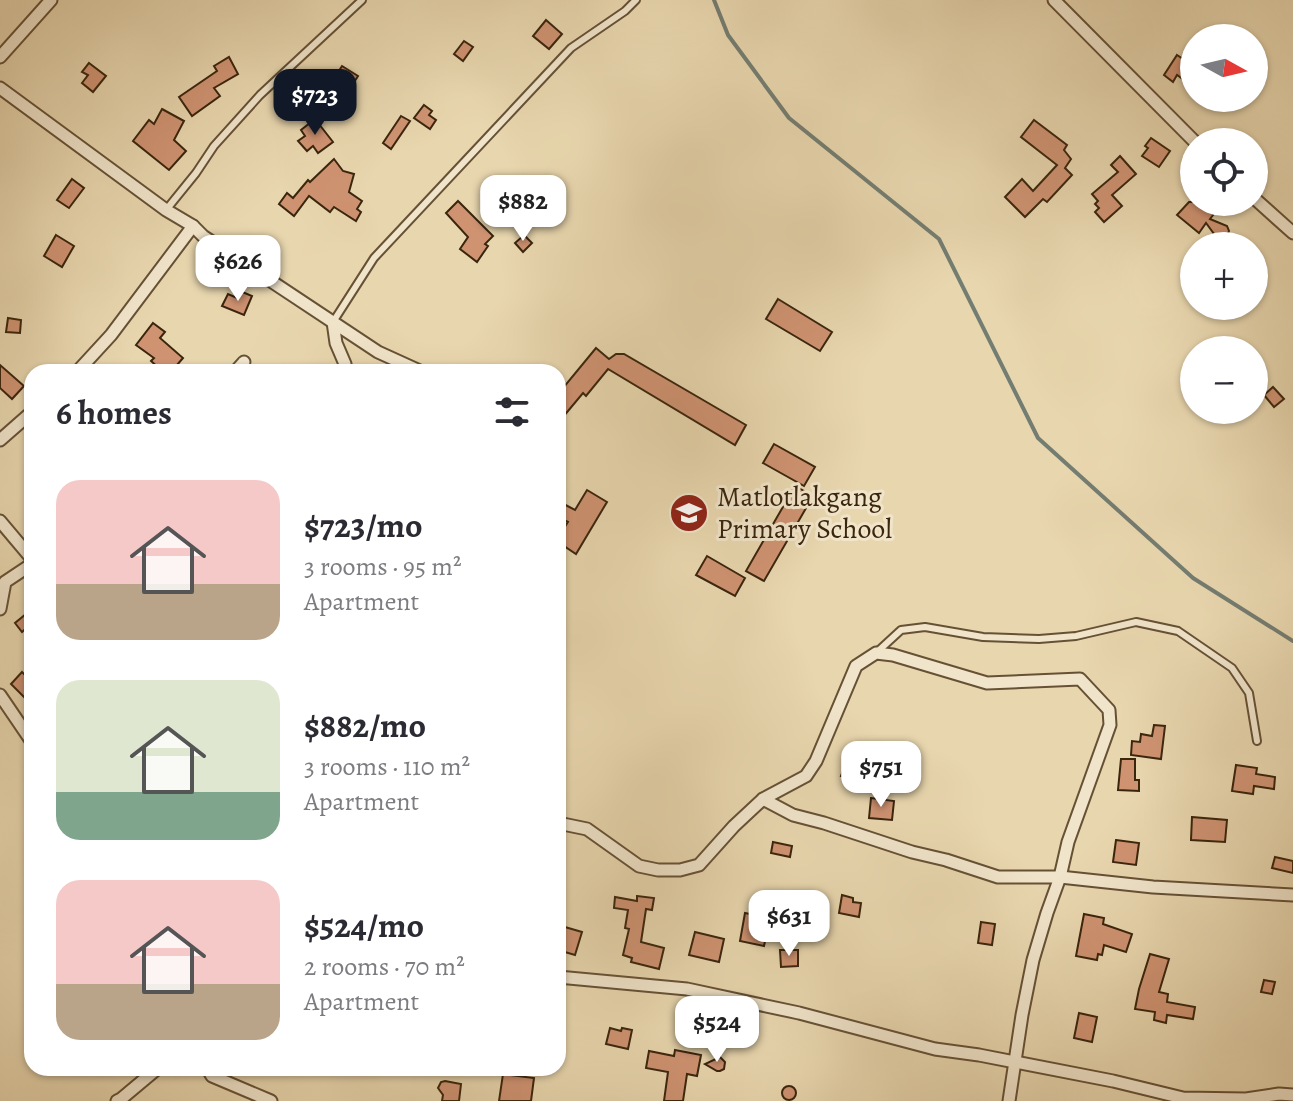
<!DOCTYPE html>
<html lang="en">
<head>
<meta charset="utf-8">
<style>
	body { margin:0; font-family:Alegreya,serif; background:#f7f7f7; color:#2b2b33; height:100vh; display:flex; flex-direction:column; font-size:30px; white-space:nowrap }
	* { box-sizing:border-box; margin:0 }
	p { font-size:26px; color:#7c7c81 }
	.icon { flex:none; width:44px; height:44px; fill:none; stroke:currentColor; stroke-width:2; stroke-linecap:round; stroke-linejoin:round }
	.map { position:relative; flex:1; overflow:hidden }
	.panel { position:absolute; left:24px; top:364px; width:542px; height:712px; display:flex; flex-direction:column; background:#fff; border-radius:24px; box-shadow:0 2px 6px #0004 }
	.panel>* { flex:none }
	.needle { width:52px; rotate:98deg }
	.controls { position:absolute; left:1180px; top:24px; display:grid; gap:16px }
	.controls a { display:grid; place-items:center; width:88px; height:88px; border-radius:50%; background:#fff; box-shadow:0 2px 6px #0004; font-size:40px }
	.price { position:absolute; translate:-50% -68px; padding:0 18px; border-radius:16px; background:#fff; color:#222; font-size:26px; line-height:52px; filter:drop-shadow(0 2px 4px #0008) }
	.price::after { content:''; position:absolute; left:50%; top:48px; width:24px; height:18px; margin-left:-12px; background:inherit; clip-path:polygon(0 0,100% 0,50% 100%) }
	.price.current { background:#111827; color:#fff }
	ul { padding:0; list-style:none }
	li { display:flex; align-items:center; gap:24px; height:200px; padding:0 32px }
	li span { display:grid; place-items:center; flex:none; width:224px; height:160px; border-radius:24px; color:#555 }
	li>.icon { margin-inline-start:auto }
	span .icon { width:96px; height:96px; fill:#fffc; stroke-width:1 }
	li b { font-size:34px }
	h2 { display:flex; justify-content:space-between; align-items:center; height:96px; padding:0 32px; font-size:34px }
	.map>svg:first-child { display:block }
</style>
</head>
<body>
<div class="map">
<svg width="1293" height="1101" viewBox="0 0 1293 1101">
	<rect width="100%" height="100%" fill="#e8d6ae"/>
	<filter id="stains"><feTurbulence type="fractalNoise" baseFrequency=".0025" numOctaves="4"/><feColorMatrix values="0 0 0 0 .2 0 0 0 0 .09 0 0 0 0 .02 0 0 0 .5 -.17"/></filter>
	<radialGradient id="worn" r=".72"><stop offset=".6" stop-color="#630" stop-opacity="0"/><stop offset="1" stop-color="#630" stop-opacity=".3"/></radialGradient>
	<g fill="none" stroke-linecap="round" stroke-linejoin="round">
		<polyline stroke="#747d71" stroke-width="4" points="714,0 728,35 789,118 939,239 1038,438 1193,578 1293,641"/>
	</g>
	<g fill="#cf9372" stroke="#3a250d" stroke-width="2">
		<polygon points="546,20 562,34 549,49 533,36"/>
		<polygon points="464,41 473,47 463,61 454,54"/>
		<polygon points="1177,55 1194,66 1194,71 1187,82 1177,75 1173,82 1164,75"/>
		<polygon points="229,57 238,74 214,88 220,96 192,116 179,97 217,71 214,66"/>
		<polygon points="89,63 106,76 93,92 82,83 88,75 82,72"/>
		<polygon points="342,66 358,76 344,98 328,88"/>
		<polygon points="424,105 432,111 429,115 436,120 430,129 414,118"/>
		<polygon points="162,109 184,121 174,140 186,151 169,170 133,141 149,120 154,124"/>
		<polygon points="401,116 410,121 391,149 383,143"/>
		<polygon points="315,119 333,142 318,153 313,146 307,151 298,141 305,136 301,130"/>
		<polygon points="1034,120 1067,145 1064,150 1071,159 1065,168 1072,175 1047,202 1043,199 1025,217 1005,197 1022,179 1033,191 1057,165 1021,137"/>
		<polygon points="1151,138 1170,151 1159,167 1142,156 1148,148 1145,146"/>
		<polygon points="1120,156 1136,174 1112,195 1122,206 1104,222 1095,212 1099,208 1095,204 1098,201 1092,194 1118,172 1111,165"/>
		<polygon points="334,159 343,171 354,174 349,192 362,201 357,209 361,212 356,221 334,207 330,212 309,196 294,216 279,204 287,193 293,198 308,180 310,182"/>
		<polygon points="72,179 84,188 69,208 57,200"/>
		<polygon points="458,201 493,236 485,244 488,246 477,262 460,249 468,237 446,213"/>
		<polygon points="1189,202 1208,202 1217,210 1210,219 1227,226 1229,231 1227,236 1220,242 1206,223 1199,233 1177,215"/>
		<polygon points="56,235 74,246 62,267 44,256"/>
		<polygon points="524,235 532,243 523,252 515,243"/>
		<polygon points="240,291 252,296 244,315 222,306 228,294 237,298"/>
		<polygon points="778,299 832,332 820,351 766,319"/>
		<polygon points="8,318 21,320 20,333 6,332"/>
		<polygon points="153,323 165,332 160,338 183,358 171,372 162,366 160,369 151,361 154,358 136,345"/>
		<polygon points="596,348 609,359 616,354 624,354 746,425 735,445 608,369 586,396 583,393 558,423 558,394"/>
		<polygon points="0,365 24,386 12,399 0,388"/>
		<polygon points="1273,387 1284,399 1274,407 1264,395"/>
		<polygon points="774,444 815,467 804,486 763,463"/>
		<polygon points="795,486 813,496 764,581 746,571"/>
		<polygon points="587,490 607,502 576,554 558,542 558,537 568,522 558,517 558,501 575,510"/>
		<polygon points="707,556 745,578 735,596 696,575"/>
		<polygon points="32,609 32,623 22,632 15,623"/>
		<polygon points="22,672 32,682 32,705 11,684"/>
		<polygon points="1154,725 1165,726 1161,759 1131,755 1132,741 1140,742 1141,734 1152,736"/>
		<polygon points="849,755 874,763 869,780 853,775 851,779 841,776"/>
		<polygon points="1121,759 1135,759 1135,780 1139,780 1139,791 1118,790"/>
		<polygon points="1236,765 1257,768 1256,774 1275,777 1274,789 1254,786 1253,794 1232,791"/>
		<polygon points="871,798 894,801 892,820 869,818"/>
		<polygon points="1192,817 1227,820 1225,842 1191,840"/>
		<polygon points="1116,840 1139,843 1136,865 1113,862"/>
		<polygon points="773,842 792,846 790,857 771,853"/>
		<polygon points="1275,857 1293,861 1293,873 1272,868"/>
		<polygon points="842,895 853,898 853,902 861,903 859,917 839,913"/>
		<polygon points="637,896 654,898 652,910 646,909 641,942 664,948 659,969 631,962 632,958 623,955 629,929 625,928 628,910 614,908 615,897 637,901"/>
		<polygon points="745,913 770,918 764,946 740,941"/>
		<polygon points="1084,914 1104,918 1103,924 1132,934 1126,952 1104,945 1102,955 1098,954 1097,960 1076,956"/>
		<polygon points="981,922 995,924 992,945 978,943"/>
		<polygon points="558,925 582,932 575,955 558,950"/>
		<polygon points="695,932 724,939 719,962 689,955"/>
		<polygon points="780,950 798,950 798,966 781,967"/>
		<polygon points="1150,954 1169,959 1159,992 1168,994 1167,1002 1195,1007 1193,1019 1167,1015 1166,1023 1154,1020 1155,1012 1135,1009 1139,989"/>
		<polygon points="1264,980 1275,982 1272,994 1261,992"/>
		<polygon points="1079,1013 1097,1017 1092,1042 1074,1038"/>
		<polygon points="610,1028 621,1031 622,1028 632,1030 628,1049 606,1044"/>
		<polygon points="675,1050 701,1055 697,1076 687,1074 683,1101 664,1101 668,1072 646,1068 649,1051 674,1056"/>
		<polygon points="720,1057 725,1062 724,1069 720,1071 717,1071 705,1064"/>
		<polygon points="503,1074 534,1078 531,1101 499,1101"/>
		<polygon points="445,1081 461,1084 459,1101 442,1101 443,1095 438,1088 441,1082"/>
		<circle cx="789" cy="1093" r="7"/>
	</g>
	<g fill="none" stroke-linecap="round" stroke-linejoin="round">
		<defs>
			<g id="lane">
				<polyline points="166,210 196,173 214,146 260,95 362,0"/>
				<polyline points="333,322 374,258 571,48 625,11 636,0"/>
				<polyline points="876,653 901,630 925,627 983,637 1039,639 1076,636 1136,622 1178,631 1232,668 1249,693 1257,741"/>
			</g>
			<g id="street">
				<polyline points="1054,0 1195,142"/>
				<polyline points="0,57 51,0"/>
				<polyline points="0,88 166,210 193,226 203,236 378,352 422,372"/>
				<polyline points="1254,198 1293,233"/>
				<polyline points="333,322 336,343 345,364 346,372"/>
				<polyline points="77,372 111,335 193,226"/>
				<polyline points="235,372 244,362"/>
				<polyline points="0,440 32,412"/>
				<polyline points="0,521 32,559"/>
				<polyline points="0,609 5,582 32,564"/>
				<polyline points="0,695 32,742"/>
				<polyline points="763,799 793,815 824,823 912,852 946,860 998,877 1060,877 1153,887 1293,895"/>
				<polyline points="558,823 587,829 639,866 658,870 680,870 699,865 734,826 763,799 806,776 816,761 856,666 876,653 893,655 987,683 1080,679 1109,710 1110,725 1068,842 1060,877 1047,913 1033,960 1022,1015 1009,1101"/>
				<polyline points="558,977 687,989 799,1013 935,1049 979,1055 1113,1081 1183,1098 1246,1099 1279,1094 1293,1095"/>
				<polyline points="207,1068 212,1076 271,1101"/>
				<polyline points="117,1101 121,1099 158,1068"/>
			</g>
		</defs>
		<use href="#lane" stroke="#665135" stroke-width="10"/>
		<use href="#street" stroke="#665135" stroke-width="15"/>
		<use href="#lane" stroke="#f0e4ca" stroke-width="6"/>
		<use href="#street" stroke="#f0e4ca" stroke-width="11"/>
	</g>
	<defs>
		<symbol id="school-disc" viewBox="-11 -11 22 22"><circle r="9.5" fill="#8f2418" stroke="#f0e4ca"/><path d="M0-5L7-2L0 1L-7-2ZM-4 1L0 2.5L4 1V4Q0 6-4 4Z" fill="#fff"/></symbol>
	</defs>
	<g fill-rule="evenodd">
		<use href="#school-disc" x="667" y="491" width="44" height="44"/>
	</g>
	<g text-anchor="middle" dominant-baseline="central" stroke-width="6" stroke-linejoin="round" paint-order="stroke">
		<g font-size="28" fill="#3a250d" stroke="#f0e4ca" text-anchor="start">
			<text x="717" y="497">Matlotlakgang<tspan x="717" dy="32">Primary School</tspan></text>
		</g>
	</g>
	<rect width="100%" height="100%" filter="url(#stains)"/>
	<rect width="100%" height="100%" fill="url(#worn)"/>
</svg>
<div class="controls">
<a><svg class="needle" viewBox="-14 -14 28 28"><path d="M0-13l5 13h-10z" fill="#e53935"/><path d="M0 13l5-13h-10z" fill="#7c7c81"/></svg></a>
<a><svg class="icon" aria-label="locate" viewBox="0 0 24 24"><circle cx="12" cy="12" r="6"/><path d="M12 2v4M12 18v4M2 12h4M18 12h4"/></svg></a>
<a>+</a>
<a>−</a>
</div>
<b class="price current" style="left:315px;top:137px">$723</b>
<b class="price" style="left:523px;top:243px">$882</b>
<b class="price" style="left:238px;top:303px">$626</b>
<b class="price" style="left:881px;top:809px">$751</b>
<b class="price" style="left:789px;top:958px">$631</b>
<b class="price" style="left:717px;top:1064px">$524</b>
<section class="panel">
<h2>6 homes<svg class="icon" aria-label="filters" viewBox="0 0 24 24"><path d="M4 7h16M4 17h16"/><circle cx="9" cy="7" r="2"/><circle cx="15" cy="17" r="2"/></svg></h2>
<ul>
<li><span style="background:linear-gradient(#f6c9c9 65%,#b9a48a 0)"><svg class="icon" aria-label="home" viewBox="0 0 24 24"><path d="M3 11l9-7 9 7M6 9v11h12V9"/></svg></span><div><b>$723/mo</b><p>3 rooms · 95 m²</p><p>Apartment</p></div></li>
<li><span style="background:linear-gradient(#dfe7d0 70%,#7fa58c 0)"><svg class="icon" aria-label="home" viewBox="0 0 24 24"><path d="M3 11l9-7 9 7M6 9v11h12V9"/></svg></span><div><b>$882/mo</b><p>3 rooms · 110 m²</p><p>Apartment</p></div></li>
<li><span style="background:linear-gradient(#f6c9c9 65%,#b9a48a 0)"><svg class="icon" aria-label="home" viewBox="0 0 24 24"><path d="M3 11l9-7 9 7M6 9v11h12V9"/></svg></span><div><b>$524/mo</b><p>2 rooms · 70 m²</p><p>Apartment</p></div></li>
</ul>
</section>
</div>
</body>
</html>
